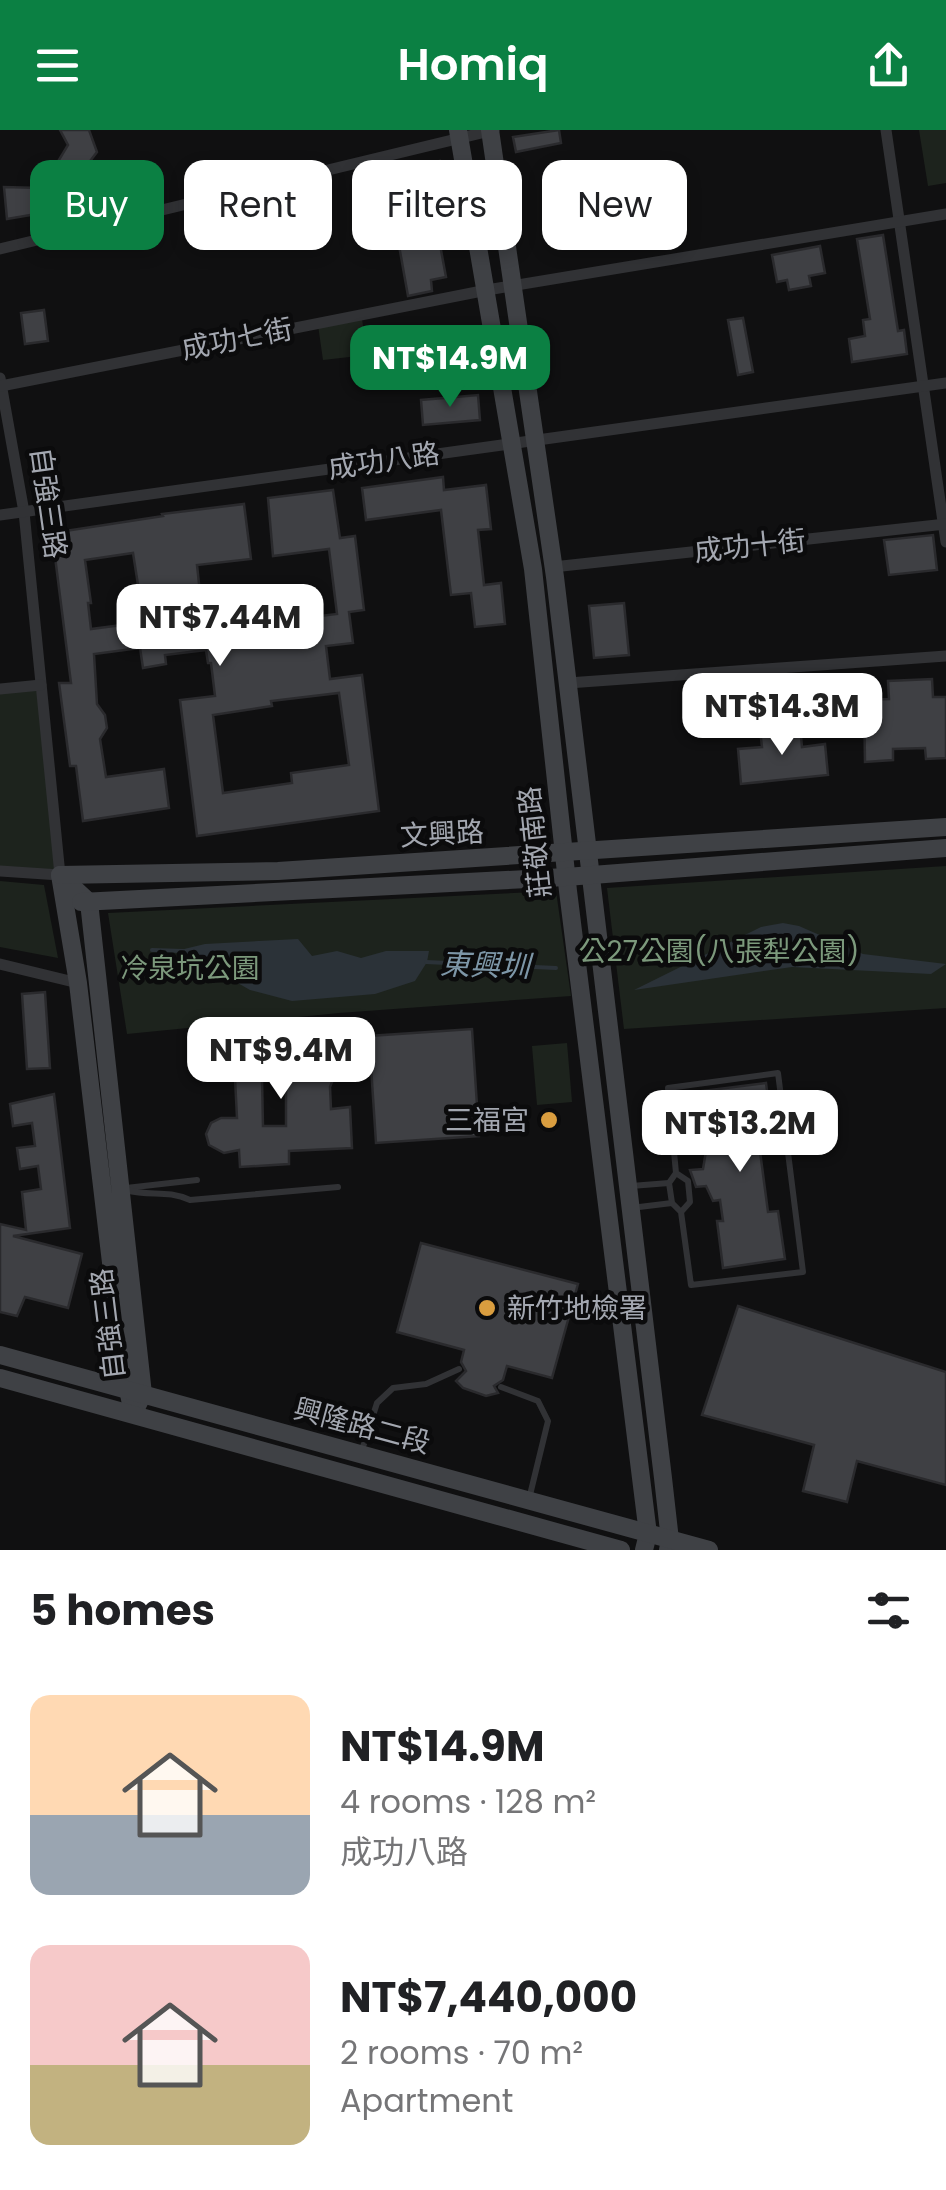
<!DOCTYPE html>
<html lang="en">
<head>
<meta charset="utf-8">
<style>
	body { margin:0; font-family:Poppins,"Noto Sans TC",sans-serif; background:#f6f6f6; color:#202124; height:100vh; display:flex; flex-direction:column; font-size:38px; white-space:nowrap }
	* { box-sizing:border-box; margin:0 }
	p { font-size:32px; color:#757577 }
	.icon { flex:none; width:55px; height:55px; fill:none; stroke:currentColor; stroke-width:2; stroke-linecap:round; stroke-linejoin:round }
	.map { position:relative; height:1420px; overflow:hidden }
	.drawer { display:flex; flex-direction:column; background:#fff; flex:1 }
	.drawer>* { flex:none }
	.hud { position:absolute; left:30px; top:30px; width:888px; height:90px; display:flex; gap:20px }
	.price { position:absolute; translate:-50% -85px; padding:0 22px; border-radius:20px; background:#fff; color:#222; font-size:32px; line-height:65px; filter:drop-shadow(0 2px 5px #0008) }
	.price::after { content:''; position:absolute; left:50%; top:60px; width:30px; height:22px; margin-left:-15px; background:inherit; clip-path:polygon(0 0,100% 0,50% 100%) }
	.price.on { background:#0b8043; color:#fff }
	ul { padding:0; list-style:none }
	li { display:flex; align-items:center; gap:30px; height:250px; padding:0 30px }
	li span { display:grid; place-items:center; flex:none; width:280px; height:200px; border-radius:20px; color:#555 }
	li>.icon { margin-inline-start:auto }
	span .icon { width:120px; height:120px; fill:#fffc; stroke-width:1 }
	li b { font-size:42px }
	h2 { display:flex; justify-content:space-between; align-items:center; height:120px; padding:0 30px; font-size:42px }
	.pill { padding:0 35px; border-radius:20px; background:#fff; box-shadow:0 5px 15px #0003; font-size:35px; line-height:90px }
	.pill.on { background:#0b8043; color:#fff }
	header { display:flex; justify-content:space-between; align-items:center; height:130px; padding:0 30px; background:#0b8043; color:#fff; font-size:45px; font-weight:600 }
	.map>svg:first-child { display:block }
</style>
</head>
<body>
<header><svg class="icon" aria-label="menu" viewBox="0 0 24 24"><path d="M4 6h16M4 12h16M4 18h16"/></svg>Homiq<svg class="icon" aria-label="share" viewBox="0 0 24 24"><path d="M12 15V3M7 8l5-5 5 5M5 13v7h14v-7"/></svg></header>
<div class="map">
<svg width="946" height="1420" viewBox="0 0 946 1420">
	<rect width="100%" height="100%" fill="#101011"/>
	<g fill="#1d231d">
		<polygon points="919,0 946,0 946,53 928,56"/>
		<polygon points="362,189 367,225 323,230 318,195"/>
		<polygon points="41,555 60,745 0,741 0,559"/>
		<polygon points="946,736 946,878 624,899 607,758"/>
		<polygon points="0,751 44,755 58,828 0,817"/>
		<polygon points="556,761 571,866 339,883 127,904 108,783"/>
		<polygon points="567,913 572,972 537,975 532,916"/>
	</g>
	<g fill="#2b3238">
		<polygon points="783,793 799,796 863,824 946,834 931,844 792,837 634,860 761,797"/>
		<polygon points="298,809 312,826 337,821 361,828 386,821 429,821 427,832 415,851 375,864 292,871 250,860 180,820 205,814"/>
	</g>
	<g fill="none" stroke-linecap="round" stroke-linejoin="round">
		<g stroke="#2b3238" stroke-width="4">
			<polyline points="152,820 183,821"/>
			<polyline points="426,832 556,838"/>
		</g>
	</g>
	<g fill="#3f4044" stroke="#2a2a2d" stroke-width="2.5" fill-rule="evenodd">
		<polygon points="60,0 89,0 97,22 68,60 66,79 7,89 4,57 42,58 68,15"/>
		<polygon points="559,0 561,13 516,22 513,7"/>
		<polygon points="440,31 450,90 436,93 446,147 431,150 432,161 408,166 395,93 384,95 375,42"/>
		<polygon points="883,105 898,201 904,200 907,224 852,232 849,209 865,206 863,190 870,189 857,109"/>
		<polygon points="820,116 825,143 809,146 811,156 789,160 787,150 777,152 772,125"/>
		<polygon points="44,180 48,211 25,214 21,183"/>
		<polygon points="743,188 753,242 738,245 728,190"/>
		<polygon points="478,265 480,290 423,295 421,270"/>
		<polygon points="443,347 444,360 486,355 491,399 478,400 484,455 501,453 505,494 475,497 471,463 451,465 441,380 366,390 362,358"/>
		<path d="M 333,360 L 340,408 L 355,406 L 364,480 L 349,482 L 353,513 L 326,516 L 330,549 L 362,545 L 379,681 L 197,706 L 180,570 L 215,566 L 211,533 L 208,533 L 206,520 L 165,525 L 166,534 L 143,538 L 140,518 L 94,524 L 97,574 L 105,585 L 107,598 L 100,609 L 106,647 L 164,639 L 169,678 L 83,691 L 76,636 L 70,636 L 59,553 L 71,553 L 52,403 L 163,386 L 162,384 L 244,374 L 251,429 L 197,435 L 204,500 L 337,484 L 329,419 L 273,426 L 268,368 ZM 133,423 L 141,474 L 134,475 L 137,493 L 91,499 L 88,473 L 91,473 L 85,430 ZM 339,563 L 349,635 L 291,643 L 292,653 L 223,663 L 213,585 L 272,576 L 271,571 Z"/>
		<polygon points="933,405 937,440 889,445 884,410"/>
		<polygon points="624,473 629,525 594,528 589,476"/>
		<polygon points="932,549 933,567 946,567 946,628 926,629 925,618 893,619 893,630 865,632 864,570 889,569 888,551"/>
		<polygon points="800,595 802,617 825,614 828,645 741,654 738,619 762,617 760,599"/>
		<polygon points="45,862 50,938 27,939 22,864"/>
		<polygon points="472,899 479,1006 376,1013 369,906"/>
		<path d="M 349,910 L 330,957 L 331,979 L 350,977 L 352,1018 L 289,1021 L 289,1034 L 240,1037 L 239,1020 L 224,1023 L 209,1015 L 206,1004 L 211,993 L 221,988 L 237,988 L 235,948 L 217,937 L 216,916 ZM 262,948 L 286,948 L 286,996 L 263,996 Z"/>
		<polygon points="766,953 773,1004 758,1006 768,1082 778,1081 785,1129 723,1138 717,1091 723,1091 720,1070 713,1071 706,1056 696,1057 690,1040 703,1039 706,1021 715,1020 712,993 707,994 702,961"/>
		<polygon points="54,964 70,1098 13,1106 82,1124 68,1178 25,1167 17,1186 0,1182 0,1094 26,1100 22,1062 41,1059 38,1036 20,1039 17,1018 35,1016 32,993 13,996 10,974"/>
		<polygon points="421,1113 578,1154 552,1248 507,1236 503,1250 494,1256 498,1263 486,1266 463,1258 456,1251 466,1241 461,1232 464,1220 397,1202"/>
		<polygon points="738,1176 946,1242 946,1355 857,1331 847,1372 803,1361 814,1315 702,1285"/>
	</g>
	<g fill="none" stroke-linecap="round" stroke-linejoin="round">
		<g stroke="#313235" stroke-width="6">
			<polyline points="676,1043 688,1051 690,1072 681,1082 691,1155 803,1142 778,943 668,958 676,1043 669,1053 672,1073 681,1082"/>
			<polyline points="631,1056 669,1053"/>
			<polyline points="126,1058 197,1050"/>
			<path d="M 126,1060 C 151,1067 166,1059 190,1070 L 338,1057"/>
			<polyline points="631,1078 672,1073"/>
			<polyline points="501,1257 538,1271 548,1291 529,1369"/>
			<polyline points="361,1323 377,1273 393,1258 426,1254 459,1239"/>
		</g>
		<g stroke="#313235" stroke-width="11">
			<polyline points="886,0 946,412"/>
			<polyline points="0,119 494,0"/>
			<polyline points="0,248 24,382 60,745 0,741"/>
			<polyline points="1,256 487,160 946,84"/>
			<polyline points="0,385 946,253"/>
			<polyline points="553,437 946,394"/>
			<polyline points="568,553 946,526"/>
			<polyline points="0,559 41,555"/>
			<polyline points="0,834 78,853"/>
		</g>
		<g stroke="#3f4145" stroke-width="18">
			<polyline points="458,0 533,439 568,761 648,1404 644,1420"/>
			<polyline points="490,0 555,447 663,1348 670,1410 668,1420"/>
			<polygon points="60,745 89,772 143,1264 133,1284 123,1234 78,853"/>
			<polyline points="60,745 278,741 946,697"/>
			<polyline points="81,772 566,747 946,718"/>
			<polyline points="0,1225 709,1420"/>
			<polyline points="0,1248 621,1420"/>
		</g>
	</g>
	<g fill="#d99d3f" stroke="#0b0b0c" stroke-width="4">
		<circle cx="549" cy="990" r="10"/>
		<circle cx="487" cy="1178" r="10"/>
	</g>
	<g text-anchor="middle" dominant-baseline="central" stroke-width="9" stroke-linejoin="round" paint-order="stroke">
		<g font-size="28" fill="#a3a7b0" stroke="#0b0b0c">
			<text transform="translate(237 209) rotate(-11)">成功七街</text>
			<text transform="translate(384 331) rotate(-8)">成功八路</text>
			<text transform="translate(48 373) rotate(82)">自強三路</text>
			<text transform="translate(750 416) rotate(-6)">成功十街</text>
			<text transform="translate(442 704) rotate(-3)">文興路</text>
			<text transform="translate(535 712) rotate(-96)">莊敬南路</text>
			<text transform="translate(108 1194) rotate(-97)">自強三路</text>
			<text transform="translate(362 1296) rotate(15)">興隆路二段</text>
		</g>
		<g font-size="28" fill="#7c997c" stroke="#0b0b0c">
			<text x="719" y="821">公27公園(八張犁公園)</text>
			<text x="190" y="838">冷泉坑公園</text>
		</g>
		<g font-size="28" fill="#a3a7b0" stroke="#0b0b0c" text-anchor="end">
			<text x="529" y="990">三福宮</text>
			<text x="507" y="1178" text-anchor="start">新竹地檢署</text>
		</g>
		<g font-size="30" font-style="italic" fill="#7d96a7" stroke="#0b0b0c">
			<text transform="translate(485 835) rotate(2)">東興圳</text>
		</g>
	</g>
</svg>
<b class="price on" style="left:450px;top:280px">NT$14.9M</b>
<b class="price" style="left:220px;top:539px">NT$7.44M</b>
<b class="price" style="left:782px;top:628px">NT$14.3M</b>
<b class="price" style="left:281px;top:972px">NT$9.4M</b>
<b class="price" style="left:740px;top:1045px">NT$13.2M</b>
<div class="hud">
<a class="pill on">Buy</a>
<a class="pill">Rent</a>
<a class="pill">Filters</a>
<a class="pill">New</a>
</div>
</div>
<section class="drawer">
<h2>5 homes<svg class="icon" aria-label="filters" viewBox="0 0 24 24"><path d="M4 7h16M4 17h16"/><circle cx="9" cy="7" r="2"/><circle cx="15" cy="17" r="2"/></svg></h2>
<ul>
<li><span style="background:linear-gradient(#ffd9b3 60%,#9aa5b1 0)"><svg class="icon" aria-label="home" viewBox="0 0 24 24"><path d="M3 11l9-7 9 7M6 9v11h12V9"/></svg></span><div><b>NT$14.9M</b><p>4 rooms · 128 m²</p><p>成功八路</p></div></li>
<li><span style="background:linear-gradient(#f6c9c9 60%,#c2b280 0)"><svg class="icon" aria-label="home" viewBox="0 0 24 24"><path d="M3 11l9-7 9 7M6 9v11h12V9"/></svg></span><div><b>NT$7,440,000</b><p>2 rooms · 70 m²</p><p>Apartment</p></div></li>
</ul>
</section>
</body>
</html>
